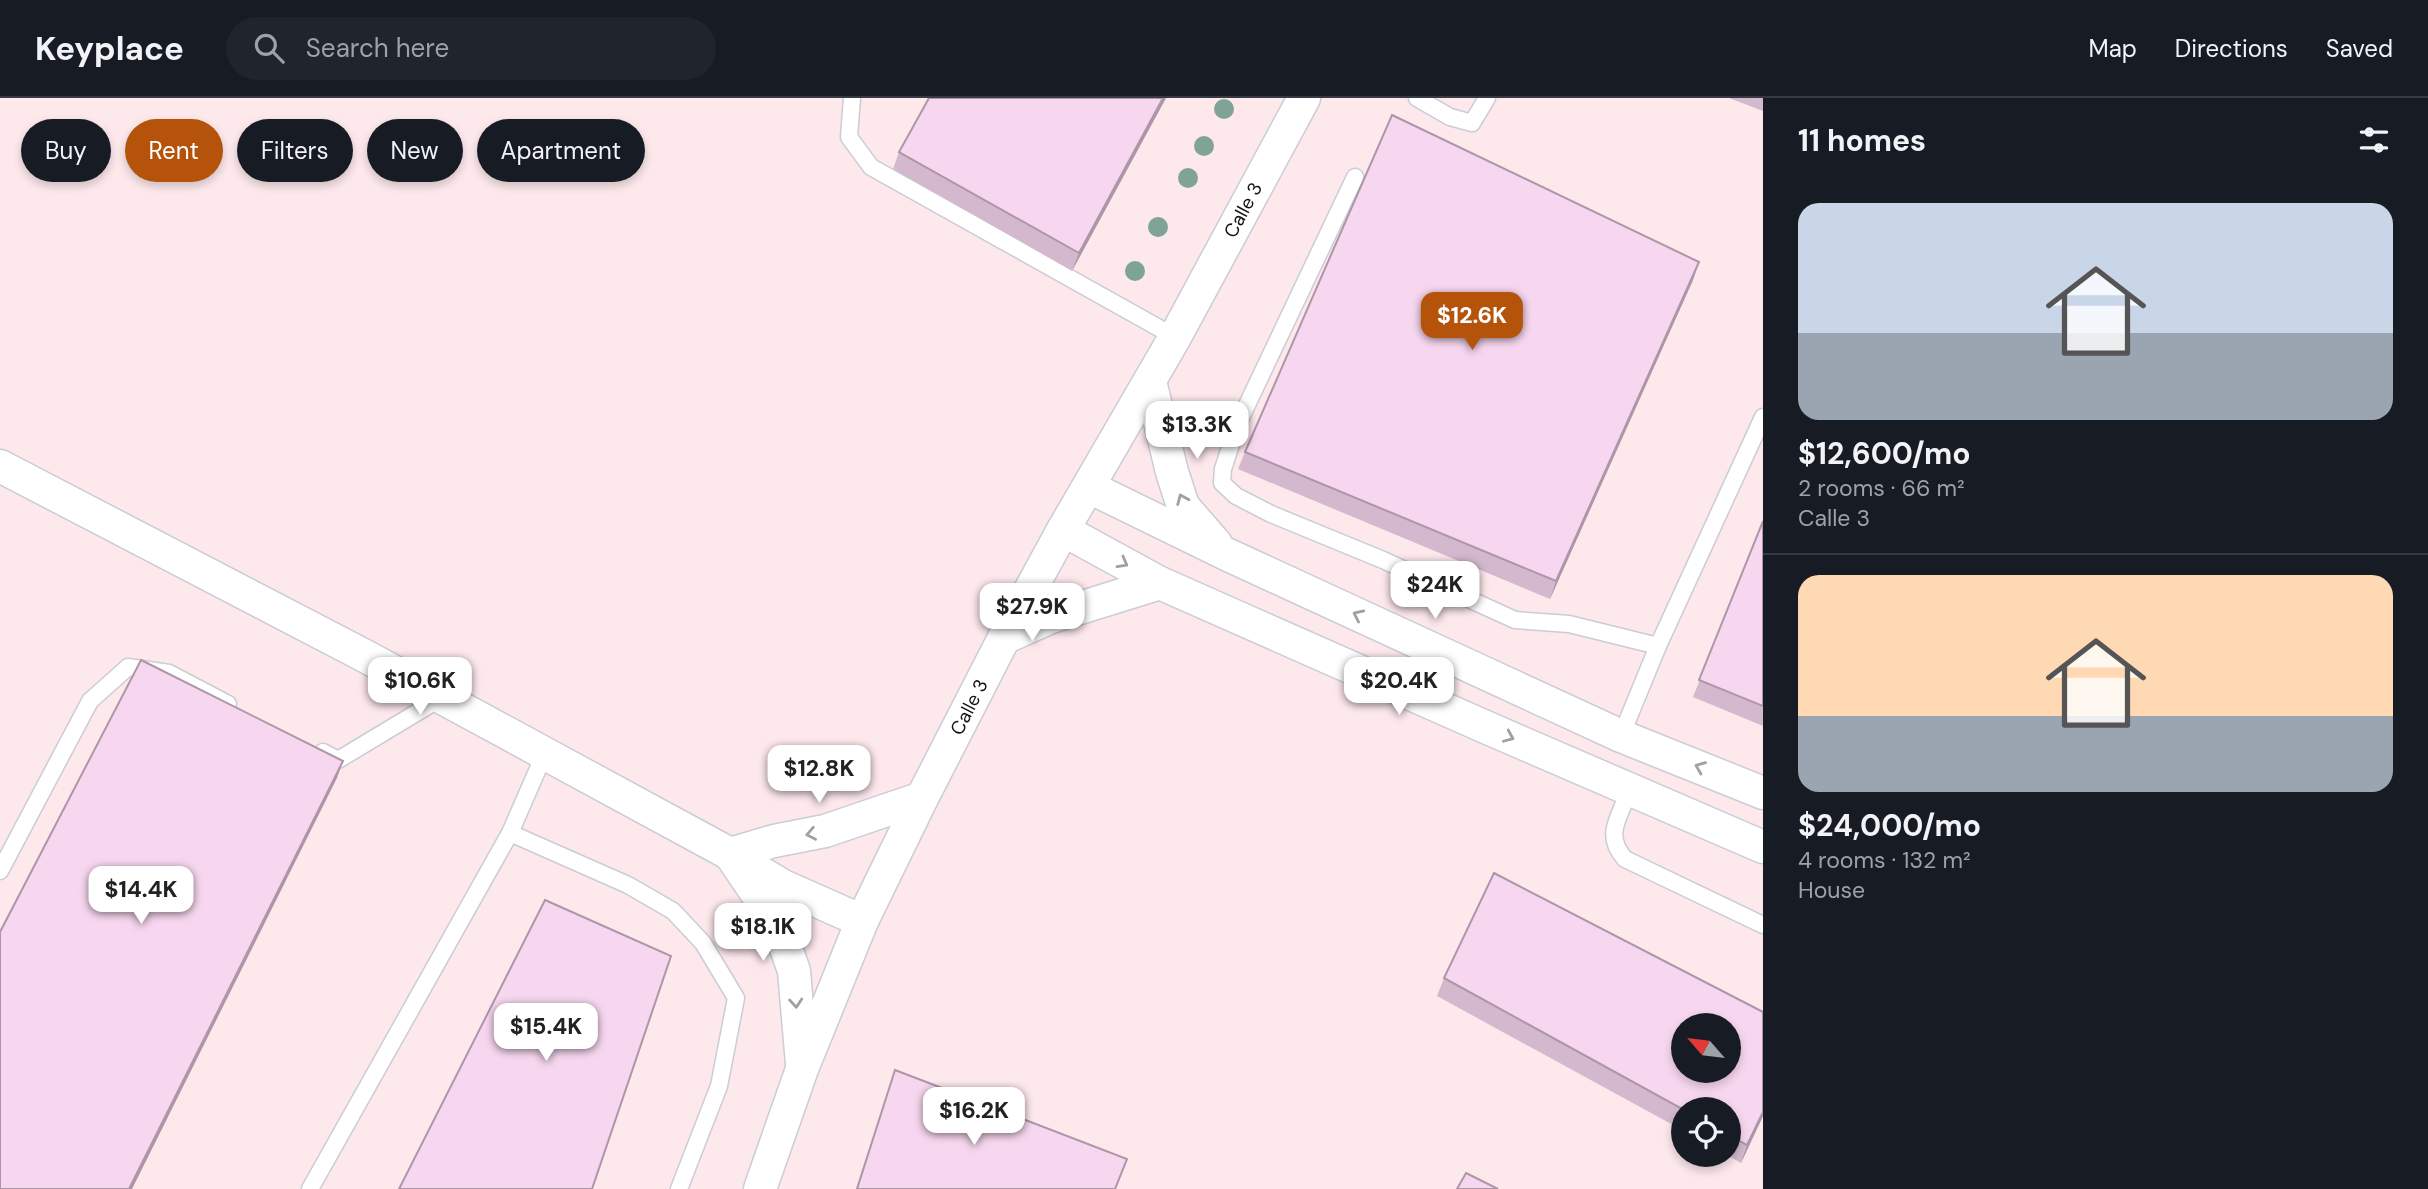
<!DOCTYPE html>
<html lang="en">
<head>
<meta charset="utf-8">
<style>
	body { margin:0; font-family:"DM Sans",sans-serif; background:#20242c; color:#f1f3f6; height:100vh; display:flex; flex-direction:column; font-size:26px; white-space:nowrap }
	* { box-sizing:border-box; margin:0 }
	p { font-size:23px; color:#9ea1a6 }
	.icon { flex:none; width:38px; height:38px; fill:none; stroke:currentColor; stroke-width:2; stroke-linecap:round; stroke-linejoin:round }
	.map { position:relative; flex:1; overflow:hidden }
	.panel { display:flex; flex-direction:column; background:#171b24; width:665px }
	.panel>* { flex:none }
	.hud { position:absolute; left:21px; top:21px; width:665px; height:63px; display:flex; gap:14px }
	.needle { width:46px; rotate:298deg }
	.controls { position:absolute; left:1671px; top:915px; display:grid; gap:14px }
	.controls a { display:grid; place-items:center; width:70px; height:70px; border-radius:50%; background:#171b24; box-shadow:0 4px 10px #0003; font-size:35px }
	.price { position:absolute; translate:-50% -60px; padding:0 16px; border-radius:14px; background:#fff; color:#222; font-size:23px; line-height:46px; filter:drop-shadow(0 2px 4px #0008) }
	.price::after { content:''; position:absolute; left:50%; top:42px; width:21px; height:16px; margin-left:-10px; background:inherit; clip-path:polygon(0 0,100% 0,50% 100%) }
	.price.current { background:#b45309; color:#fff }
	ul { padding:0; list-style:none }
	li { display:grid; align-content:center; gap:14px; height:371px; padding:0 35px }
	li+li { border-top:2px solid #363941 }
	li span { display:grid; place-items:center; height:217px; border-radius:21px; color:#555 }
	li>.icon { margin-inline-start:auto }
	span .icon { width:126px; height:126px; fill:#fffc; stroke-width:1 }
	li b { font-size:30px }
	h2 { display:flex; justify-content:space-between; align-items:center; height:84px; padding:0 35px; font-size:30px }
	.pill { padding:0 24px; border-radius:32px; background:#171b24; box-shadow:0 4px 10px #0003; font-size:24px; line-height:63px }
	.pill.current { background:#b45309; color:#fff }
	header { display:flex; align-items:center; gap:42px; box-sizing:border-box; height:98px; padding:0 35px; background:#171b24; border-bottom:2px solid #363941 }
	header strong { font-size:33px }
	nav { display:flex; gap:38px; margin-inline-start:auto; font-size:24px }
	.search { width:490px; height:63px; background:#20242c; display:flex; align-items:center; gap:18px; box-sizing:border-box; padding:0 24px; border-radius:38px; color:#9ea1a6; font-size:26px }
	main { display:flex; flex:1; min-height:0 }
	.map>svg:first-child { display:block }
</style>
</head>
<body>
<header>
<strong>Keyplace</strong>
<div class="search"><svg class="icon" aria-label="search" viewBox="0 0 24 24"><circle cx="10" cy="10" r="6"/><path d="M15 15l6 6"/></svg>Search here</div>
<nav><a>Map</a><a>Directions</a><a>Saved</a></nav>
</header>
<main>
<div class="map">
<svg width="1763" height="1091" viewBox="0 0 1763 1091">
	<rect width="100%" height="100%" fill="#f7f7fd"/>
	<path fill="#fde8ec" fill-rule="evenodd" d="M 0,0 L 1763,0 L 1763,1091 L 0,1091 ZM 1684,928 L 1729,928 L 1729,973 L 1684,973 ZM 1684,1012 L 1729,1012 L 1729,1057 L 1684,1057 Z"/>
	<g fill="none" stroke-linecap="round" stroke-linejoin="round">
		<defs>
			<g id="lane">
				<polyline points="852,0 849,39 871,69 1175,239"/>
				<polyline points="1417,0 1450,19 1472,25 1487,0"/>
				<polyline points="1355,79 1237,328 1223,371 1222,385 1236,398 1271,416 1383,462 1515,522 1569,526 1658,548"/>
				<polyline points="1621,638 1658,548 1763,319"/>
				<polyline points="323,654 338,662 441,600"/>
				<path d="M 1630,691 C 1620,718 1603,737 1625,761 L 1763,827"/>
				<polyline points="510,735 628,787 673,813 703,845 736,900 719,988 679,1091"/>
				<polyline points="0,773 90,603 128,569 169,575 228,606"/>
				<polyline points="310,1091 510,735 544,657"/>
			</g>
			<g id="street">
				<polyline points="1150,283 1172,374 1183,408 1216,446"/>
				<polyline points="0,368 365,558 730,756 783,788 862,823"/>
				<polyline points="1089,389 1224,455 1621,638 1763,695"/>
				<polyline points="1063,432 1160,485 1490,631 1763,749"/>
				<polyline points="1004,540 1051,519 1160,485"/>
				<polyline points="802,966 794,873 778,827 730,756 774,743 825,733 922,700"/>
				<polyline points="760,1091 802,971 862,823 922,700 1004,540 1063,432 1175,239 1304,0"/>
			</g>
		</defs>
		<use href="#lane" stroke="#cbccd6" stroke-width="19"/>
		<use href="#street" stroke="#cbccd6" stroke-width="35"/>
		<use href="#lane" stroke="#fff" stroke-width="16"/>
		<use href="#street" stroke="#fff" stroke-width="32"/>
	</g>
	<g fill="#80a397">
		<circle cx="1224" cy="11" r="10"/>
		<circle cx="1204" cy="48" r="10"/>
		<circle cx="1188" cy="80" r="10"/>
		<circle cx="1158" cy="129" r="10"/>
		<circle cx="1135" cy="173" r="10"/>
	</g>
	<g fill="#d4b9ce">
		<polygon points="1166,0 1072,173 893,71 899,54"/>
		<polygon points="1729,0 1763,0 1763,13"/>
		<polygon points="1699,164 1693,182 1550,501 1238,371 1245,354"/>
		<polygon points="1763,423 1763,628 1693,599"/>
		<polygon points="1444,880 1763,914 1763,1018 1741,1065 1727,1057 1729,1057 1729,1012 1684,1012 1684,1033 1437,898"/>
		<polygon points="895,972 1115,1091 856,1091"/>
	</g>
	<g fill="#ad96a7">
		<polygon points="1163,0 1166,0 1072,173 1079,155"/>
		<polygon points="1699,164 1693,182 1550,501 1556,483"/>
		<polygon points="343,663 337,680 132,1091 129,1091"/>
		<polygon points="1763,1014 1763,1018 1741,1065 1747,1047"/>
	</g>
	<g fill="#f7d7ef" stroke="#ad96a7" stroke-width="2" fill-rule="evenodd">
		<polygon points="929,0 1163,0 1079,155 899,54"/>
		<polygon points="1392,17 1699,164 1556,483 1245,354"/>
		<polygon points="1763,423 1763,608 1699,582"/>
		<polygon points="141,562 343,663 129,1091 0,1091 0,834"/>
		<path d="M 1494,775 L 1763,914 L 1763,1014 L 1747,1047 L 1729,1037 L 1729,1012 L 1684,1012 L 1444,880 ZM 1684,928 L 1729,928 L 1729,973 L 1684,973 Z"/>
		<polygon points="545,802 671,858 592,1091 399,1091"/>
		<polygon points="895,972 1127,1061 1115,1091 857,1091"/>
		<polygon points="1466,1075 1498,1091 1457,1091"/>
	</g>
	<defs><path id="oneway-chevron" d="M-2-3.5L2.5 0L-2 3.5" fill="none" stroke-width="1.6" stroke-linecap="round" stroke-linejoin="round" transform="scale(1.75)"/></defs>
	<g stroke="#a0a0a2">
		<use href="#oneway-chevron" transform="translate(1182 401) rotate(-113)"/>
		<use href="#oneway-chevron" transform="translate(1123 465) rotate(29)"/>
		<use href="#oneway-chevron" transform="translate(1358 517) rotate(-155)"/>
		<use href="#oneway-chevron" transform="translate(1509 639) rotate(23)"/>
		<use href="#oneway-chevron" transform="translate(1700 669) rotate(-158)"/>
		<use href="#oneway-chevron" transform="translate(811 736) rotate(169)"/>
		<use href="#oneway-chevron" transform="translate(796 905) rotate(85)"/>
	</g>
	<g text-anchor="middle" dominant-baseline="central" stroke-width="5" stroke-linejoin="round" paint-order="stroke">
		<g font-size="19" fill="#121216" stroke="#fff">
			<text transform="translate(1243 112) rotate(-62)">Calle 3</text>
			<text transform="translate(969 609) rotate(-63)">Calle 3</text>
		</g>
	</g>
</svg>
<div class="controls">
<a><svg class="needle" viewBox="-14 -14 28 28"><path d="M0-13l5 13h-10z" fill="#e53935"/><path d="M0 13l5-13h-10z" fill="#9ea1a6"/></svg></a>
<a><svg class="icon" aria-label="locate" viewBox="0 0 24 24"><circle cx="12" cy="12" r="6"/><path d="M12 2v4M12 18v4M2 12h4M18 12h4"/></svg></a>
</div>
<b class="price current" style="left:1472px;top:254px">$12.6K</b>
<b class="price" style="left:1197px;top:363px">$13.3K</b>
<b class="price" style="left:1435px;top:523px">$24K</b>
<b class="price" style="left:1032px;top:545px">$27.9K</b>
<b class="price" style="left:420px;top:619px">$10.6K</b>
<b class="price" style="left:1399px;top:619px">$20.4K</b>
<b class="price" style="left:819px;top:707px">$12.8K</b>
<b class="price" style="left:141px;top:828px">$14.4K</b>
<b class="price" style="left:763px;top:865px">$18.1K</b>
<b class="price" style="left:546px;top:965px">$15.4K</b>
<b class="price" style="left:974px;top:1049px">$16.2K</b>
<div class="hud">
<a class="pill">Buy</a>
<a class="pill current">Rent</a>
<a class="pill">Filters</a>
<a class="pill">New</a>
<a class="pill">Apartment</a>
</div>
</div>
<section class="panel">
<h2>11 homes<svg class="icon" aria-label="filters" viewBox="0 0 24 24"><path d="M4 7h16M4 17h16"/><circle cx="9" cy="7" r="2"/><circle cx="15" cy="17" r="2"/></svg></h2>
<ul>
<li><span style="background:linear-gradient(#c9d6e8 60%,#9aa5b1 0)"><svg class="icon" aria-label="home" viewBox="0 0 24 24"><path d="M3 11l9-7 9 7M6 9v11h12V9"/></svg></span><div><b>$12,600/mo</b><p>2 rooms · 66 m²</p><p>Calle 3</p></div></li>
<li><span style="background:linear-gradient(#ffd9b3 65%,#9aa5b1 0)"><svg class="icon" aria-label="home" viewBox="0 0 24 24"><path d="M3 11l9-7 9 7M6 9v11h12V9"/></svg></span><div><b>$24,000/mo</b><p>4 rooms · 132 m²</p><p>House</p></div></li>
</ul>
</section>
</main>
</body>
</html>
